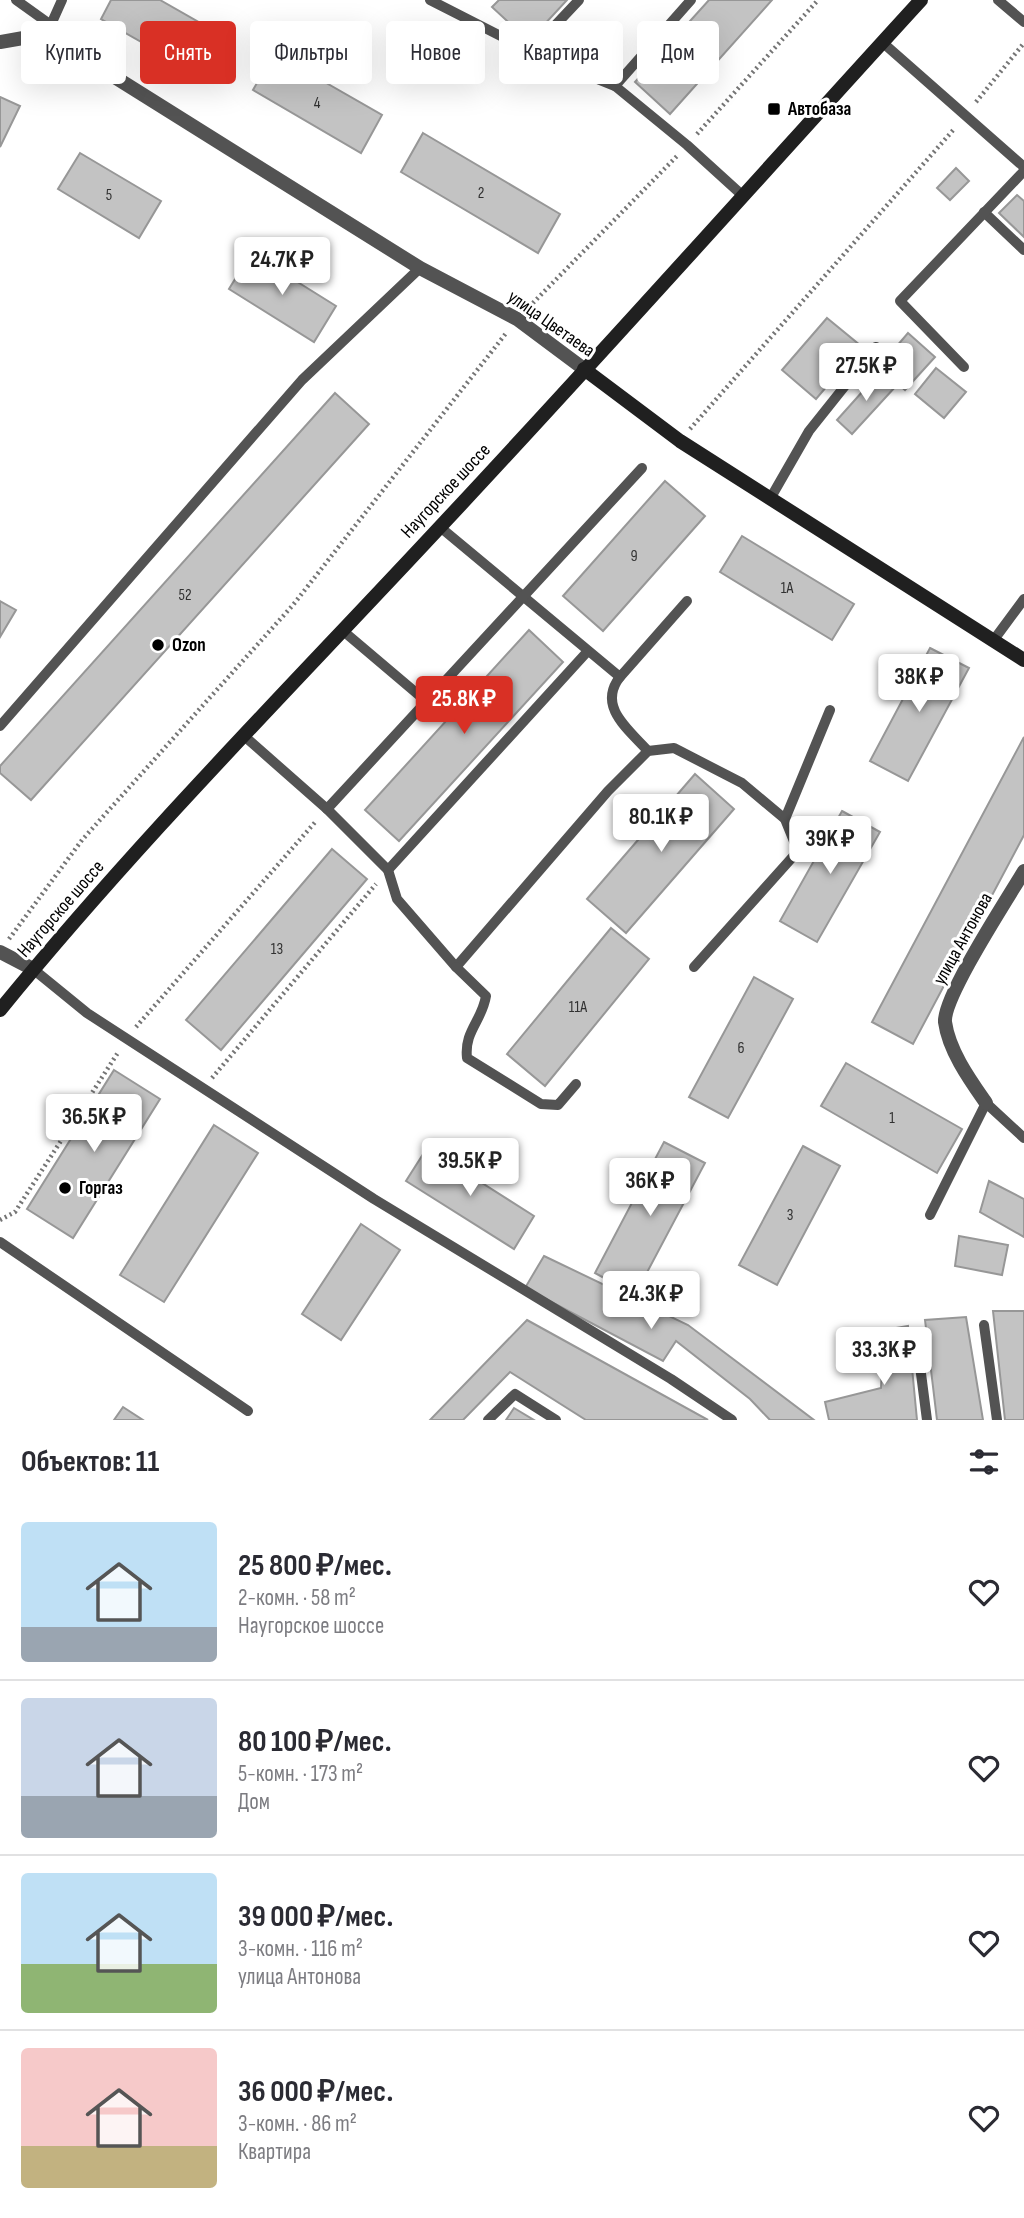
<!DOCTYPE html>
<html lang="ru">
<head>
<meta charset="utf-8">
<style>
	body { margin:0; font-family:"Sofia Sans Condensed",sans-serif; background:#f2f2f3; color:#2b2b33; height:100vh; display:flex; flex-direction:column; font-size:26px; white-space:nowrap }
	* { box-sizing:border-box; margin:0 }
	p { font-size:23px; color:#7c7c81 }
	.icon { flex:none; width:38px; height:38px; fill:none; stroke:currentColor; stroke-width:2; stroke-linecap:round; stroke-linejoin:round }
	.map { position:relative; height:1420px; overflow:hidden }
	.details { display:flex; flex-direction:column; background:#fff; flex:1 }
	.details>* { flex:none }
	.top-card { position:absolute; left:21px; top:21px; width:984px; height:63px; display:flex; gap:14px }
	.price { position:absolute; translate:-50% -60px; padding:0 16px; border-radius:7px; background:#fff; color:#222; font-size:23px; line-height:46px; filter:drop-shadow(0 2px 4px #0008) }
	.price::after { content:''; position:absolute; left:50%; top:42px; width:21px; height:16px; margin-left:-10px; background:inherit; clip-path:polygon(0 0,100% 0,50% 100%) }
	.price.active { background:#d93025; color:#fff }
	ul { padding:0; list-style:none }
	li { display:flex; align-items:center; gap:21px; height:175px; padding:0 21px }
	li+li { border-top:2px solid #e1e1e2 }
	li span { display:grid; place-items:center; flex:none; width:196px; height:140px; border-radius:7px; color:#555 }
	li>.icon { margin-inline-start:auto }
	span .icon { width:84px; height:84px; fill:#fffc; stroke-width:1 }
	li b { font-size:30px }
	h2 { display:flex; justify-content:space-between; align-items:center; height:84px; padding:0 21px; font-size:30px }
	.tag { padding:0 24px; border-radius:7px; background:#fff; box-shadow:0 7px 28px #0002; font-size:24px; line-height:63px }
	.tag.active { background:#d93025; color:#fff }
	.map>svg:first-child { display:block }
</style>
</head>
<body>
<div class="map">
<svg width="1024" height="1420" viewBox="0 0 1024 1420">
	<rect width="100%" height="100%" fill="#fff"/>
	<g fill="#c3c3c3" stroke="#979797" stroke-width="2">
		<polygon points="111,0 160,0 230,40 208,80 101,19"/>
		<polygon points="499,0 567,0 529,41 492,7"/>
		<polygon points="709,0 772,0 670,114 635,82"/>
		<polygon points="274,53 382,115 361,153 253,90"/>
		<polygon points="0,97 20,106 0,147"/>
		<polygon points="423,133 560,214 538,253 401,172"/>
		<polygon points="80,153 161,201 139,238 58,189"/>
		<polygon points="956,168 969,181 950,200 937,188"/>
		<polygon points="1017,195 1024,201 1024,237 999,213"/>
		<polygon points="251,253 336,306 314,342 229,289"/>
		<polygon points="827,318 861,346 816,399 782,370"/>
		<polygon points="908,333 935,357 905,390 879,367"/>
		<polygon points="936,368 966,392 944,418 915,394"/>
		<polygon points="880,372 896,386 852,434 837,420"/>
		<polygon points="335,393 369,424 31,800 0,773 0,766"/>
		<polygon points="665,481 705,516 603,631 563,596"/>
		<polygon points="742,536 854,604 832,640 720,572"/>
		<polygon points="0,601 16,610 0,637"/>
		<polygon points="529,630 563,662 399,841 365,810"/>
		<polygon points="930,648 969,668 908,781 870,761"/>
		<polygon points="1024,737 1024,835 913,1044 872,1022"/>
		<polygon points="695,774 734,809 626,933 587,899"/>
		<polygon points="842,811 880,832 817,942 780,921"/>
		<polygon points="332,849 367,879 221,1050 186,1020"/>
		<polygon points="611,928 649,959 545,1086 507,1054"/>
		<polygon points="754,977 793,999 728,1118 689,1097"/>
		<polygon points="846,1063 962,1129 937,1173 821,1106"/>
		<polygon points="114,1070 160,1099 73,1238 27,1209"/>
		<polygon points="214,1125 258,1153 164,1302 120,1275"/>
		<polygon points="664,1142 705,1163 635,1295 595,1273"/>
		<polygon points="803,1146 840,1166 777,1285 739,1265"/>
		<polygon points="427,1148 534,1216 514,1249 406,1181"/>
		<polygon points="989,1181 1024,1199 1024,1237 980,1212"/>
		<polygon points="361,1224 400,1250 341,1340 302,1314"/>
		<polygon points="959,1236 1008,1245 1002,1275 955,1266"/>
		<polygon points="544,1256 688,1325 814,1420 770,1420 750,1399 676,1341 663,1361 525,1288"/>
		<polygon points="993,1311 1024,1311 1024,1420 1005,1420"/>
		<polygon points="966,1317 983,1420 937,1420 925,1320"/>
		<polygon points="527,1320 708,1420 586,1420 510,1372 463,1420 430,1420"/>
		<polygon points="908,1326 917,1420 829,1420 825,1402 881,1388 884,1330"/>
		<polygon points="123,1407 143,1420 114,1420"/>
		<polygon points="514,1408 534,1420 506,1420"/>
	</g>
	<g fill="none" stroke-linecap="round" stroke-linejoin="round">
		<g stroke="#757575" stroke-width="4.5" stroke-dasharray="2 3.5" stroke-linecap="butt">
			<polyline points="976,102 1024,43"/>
			<polyline points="697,134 818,0"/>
			<polyline points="529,307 677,156"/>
			<polyline points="690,429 955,128"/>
			<polyline points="9,939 82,840 293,605 507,332"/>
			<polyline points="136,1027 317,820"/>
			<polyline points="212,1078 376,884"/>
			<polyline points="0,1220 15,1212 119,1051"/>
		</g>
		<g stroke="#535353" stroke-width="10">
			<polyline points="16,0 51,25"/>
			<polyline points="430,0 538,55 615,86 687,145 742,195"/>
			<polyline points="998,0 1024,22"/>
			<polyline points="49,29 62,0"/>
			<polyline points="882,42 1024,167"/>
			<polyline points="531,51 579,0"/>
			<polyline points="615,86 691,0"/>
			<polyline points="984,212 1024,250"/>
			<polyline points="964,367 900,301 1024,171"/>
			<polyline points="770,499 809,431 876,347"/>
			<polyline points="440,527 620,677 687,601"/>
			<polyline points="342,630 427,702"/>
			<polyline points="993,641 1024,599"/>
			<path d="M 620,677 C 597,706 628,729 648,751"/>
			<polyline points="0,726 302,380 420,268"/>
			<polyline points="243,735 327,809 388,870 397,899 456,967 608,791 648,751 674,748 742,783 785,819 798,851 694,967"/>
			<polyline points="327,809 642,468"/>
			<polyline points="785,819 830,710"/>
			<polyline points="388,870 587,652"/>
			<path d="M 456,967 L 486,996 C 482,1021 464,1031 467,1058 L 541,1104 L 558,1105 L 576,1084"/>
			<polyline points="33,969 87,1013 374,1199 671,1379 732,1420"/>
			<polyline points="930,1215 986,1103 1024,1138"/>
			<polyline points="0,1242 248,1411"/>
			<polyline points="984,1325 997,1420"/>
			<polyline points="916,1335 927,1420"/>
			<polyline points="488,1420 515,1394 556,1420"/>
		</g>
		<g stroke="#535353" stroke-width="14">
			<polyline points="0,42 46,34 420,268 517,319 584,369"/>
			<polyline points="0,952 33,969"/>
			<path d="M 986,1103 C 970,1080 949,1051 945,1022 C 943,997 1008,898 1024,871"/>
		</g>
		<g stroke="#202020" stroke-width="14">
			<polyline points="584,369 680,441 1024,660"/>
			<path d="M 0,1010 C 138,841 291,687 439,528 C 602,354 760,176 921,0"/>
		</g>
	</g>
	<g fill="#000" stroke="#fff" stroke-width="2.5">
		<rect x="767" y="102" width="14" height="14" rx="3.5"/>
		<circle cx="158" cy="645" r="7"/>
		<circle cx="65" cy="1188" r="7"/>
	</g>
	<g text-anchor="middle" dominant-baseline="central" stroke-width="6" stroke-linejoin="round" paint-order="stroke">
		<g font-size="16" fill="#313131">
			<text x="317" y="103">4</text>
			<text x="481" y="193">2</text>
			<text x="109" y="195">5</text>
			<text x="634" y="556">9</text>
			<text x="787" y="588">1А</text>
			<text x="185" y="595">52</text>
			<text x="277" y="949">13</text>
			<text x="578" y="1007">11А</text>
			<text x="741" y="1048">6</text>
			<text x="892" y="1118">1</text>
			<text x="790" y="1215">3</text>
		</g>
		<g font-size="19" font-weight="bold" fill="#000" stroke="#fff" text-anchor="start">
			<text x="788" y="109">Автобаза</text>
			<text x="172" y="645">Ozon</text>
			<text x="79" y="1188">Горгаз</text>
		</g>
		<g font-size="19" fill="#000" stroke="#fff">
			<text transform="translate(551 324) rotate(35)">улица Цветаева</text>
			<text transform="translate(446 491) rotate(-47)">Наугорское шоссе</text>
			<text transform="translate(61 909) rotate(-49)">Наугорское шоссе</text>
			<text transform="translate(963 939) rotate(-61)">улица Антонова</text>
		</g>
	</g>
</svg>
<b class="price" style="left:282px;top:297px">24.7K ₽</b>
<b class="price" style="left:866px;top:403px">27.5K ₽</b>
<b class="price" style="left:919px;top:714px">38K ₽</b>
<b class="price active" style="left:464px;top:736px">25.8K ₽</b>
<b class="price" style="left:661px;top:854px">80.1K ₽</b>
<b class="price" style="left:830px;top:876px">39K ₽</b>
<b class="price" style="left:94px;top:1154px">36.5K ₽</b>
<b class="price" style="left:470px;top:1198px">39.5K ₽</b>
<b class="price" style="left:650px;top:1218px">36K ₽</b>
<b class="price" style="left:651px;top:1331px">24.3K ₽</b>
<b class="price" style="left:884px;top:1387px">33.3K ₽</b>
<div class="top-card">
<a class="tag">Купить</a>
<a class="tag active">Снять</a>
<a class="tag">Фильтры</a>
<a class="tag">Новое</a>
<a class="tag">Квартира</a>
<a class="tag">Дом</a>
</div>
</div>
<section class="details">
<h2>Объектов: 11<svg class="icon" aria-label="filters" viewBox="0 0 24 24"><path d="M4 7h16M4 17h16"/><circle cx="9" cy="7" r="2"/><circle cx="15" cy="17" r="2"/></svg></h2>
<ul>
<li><span style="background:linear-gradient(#bfe0f5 75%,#9aa5b1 0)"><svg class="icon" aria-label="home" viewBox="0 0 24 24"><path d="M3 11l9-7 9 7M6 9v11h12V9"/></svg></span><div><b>25 800 ₽/мес.</b><p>2-комн. · 58 m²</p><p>Наугорское шоссе</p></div><svg class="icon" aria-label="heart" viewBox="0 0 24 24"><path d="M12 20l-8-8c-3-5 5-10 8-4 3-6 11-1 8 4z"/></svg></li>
<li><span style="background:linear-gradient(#c9d6e8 70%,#9aa5b1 0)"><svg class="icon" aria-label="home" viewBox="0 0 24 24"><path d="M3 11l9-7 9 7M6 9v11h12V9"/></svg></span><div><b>80 100 ₽/мес.</b><p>5-комн. · 173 m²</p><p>Дом</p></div><svg class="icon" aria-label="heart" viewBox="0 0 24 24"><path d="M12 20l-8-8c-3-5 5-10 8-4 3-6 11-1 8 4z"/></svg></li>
<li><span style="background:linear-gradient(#bfe0f5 65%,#8fb573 0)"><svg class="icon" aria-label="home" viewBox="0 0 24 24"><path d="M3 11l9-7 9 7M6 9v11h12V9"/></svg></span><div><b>39 000 ₽/мес.</b><p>3-комн. · 116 m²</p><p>улица Антонова</p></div><svg class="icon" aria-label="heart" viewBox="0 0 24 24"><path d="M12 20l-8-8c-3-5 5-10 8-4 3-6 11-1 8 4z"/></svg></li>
<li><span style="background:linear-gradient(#f6c9c9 70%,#c2b280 0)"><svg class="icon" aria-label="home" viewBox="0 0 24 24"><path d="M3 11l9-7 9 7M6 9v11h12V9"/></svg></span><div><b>36 000 ₽/мес.</b><p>3-комн. · 86 m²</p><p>Квартира</p></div><svg class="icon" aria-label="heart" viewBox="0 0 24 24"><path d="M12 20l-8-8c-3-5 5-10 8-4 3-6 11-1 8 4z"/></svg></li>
</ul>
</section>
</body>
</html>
